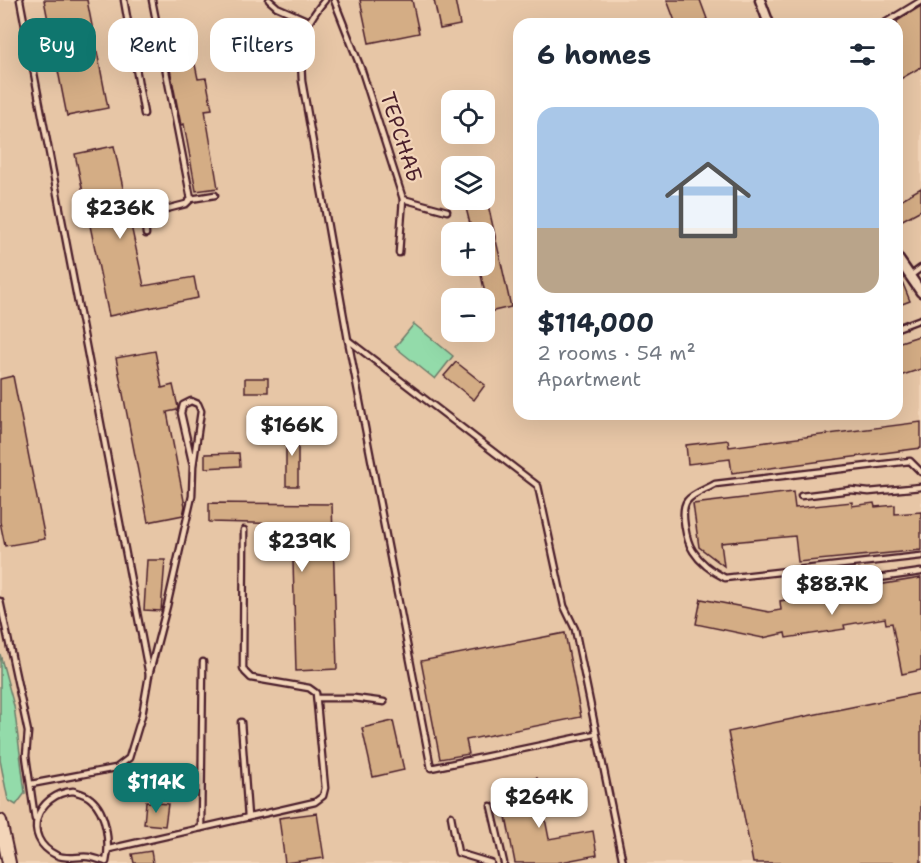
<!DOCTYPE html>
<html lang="en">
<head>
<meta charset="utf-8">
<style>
	body { margin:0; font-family:"Shantell Sans",sans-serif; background:#f2f2f3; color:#1f2937; height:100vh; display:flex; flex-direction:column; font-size:22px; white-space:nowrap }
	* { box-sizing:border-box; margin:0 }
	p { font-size:20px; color:#747a83 }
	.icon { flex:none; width:33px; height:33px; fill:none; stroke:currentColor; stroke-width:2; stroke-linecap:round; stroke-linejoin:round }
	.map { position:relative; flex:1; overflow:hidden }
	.sheet { position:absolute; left:513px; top:18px; width:390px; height:402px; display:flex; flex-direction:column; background:#fff; border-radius:18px; box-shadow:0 6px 24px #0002 }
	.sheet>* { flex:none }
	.hud { position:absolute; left:18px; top:18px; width:405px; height:54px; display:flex; gap:12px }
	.buttons { position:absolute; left:441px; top:90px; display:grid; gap:12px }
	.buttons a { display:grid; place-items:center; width:54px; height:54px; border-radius:12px; background:#fff; box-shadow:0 6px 24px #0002; font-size:30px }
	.price { position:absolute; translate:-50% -51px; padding:0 14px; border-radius:12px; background:#fff; color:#222; font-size:20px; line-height:39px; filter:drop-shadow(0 2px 3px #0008) }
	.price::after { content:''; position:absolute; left:50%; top:36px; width:18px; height:14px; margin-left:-9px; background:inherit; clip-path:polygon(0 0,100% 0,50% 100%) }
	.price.current { background:#0f766e; color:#fff }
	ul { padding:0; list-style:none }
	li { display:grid; align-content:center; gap:12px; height:318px; padding:0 24px }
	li+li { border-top:2px solid #e0e1e3 }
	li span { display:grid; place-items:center; height:186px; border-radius:18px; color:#555 }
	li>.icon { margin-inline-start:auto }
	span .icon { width:108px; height:108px; fill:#fffc; stroke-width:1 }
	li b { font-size:26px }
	h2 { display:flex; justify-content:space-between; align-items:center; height:72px; padding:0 24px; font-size:26px }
	.tag { padding:0 21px; border-radius:18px; background:#fff; box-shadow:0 6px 24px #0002; font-size:21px; line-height:54px }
	.tag.current { background:#0f766e; color:#fff }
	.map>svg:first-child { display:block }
</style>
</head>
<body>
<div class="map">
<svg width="921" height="863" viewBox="0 0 921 863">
	<rect width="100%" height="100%" fill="#f3d5b9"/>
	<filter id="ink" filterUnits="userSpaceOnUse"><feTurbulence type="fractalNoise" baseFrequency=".0167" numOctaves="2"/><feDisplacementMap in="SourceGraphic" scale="12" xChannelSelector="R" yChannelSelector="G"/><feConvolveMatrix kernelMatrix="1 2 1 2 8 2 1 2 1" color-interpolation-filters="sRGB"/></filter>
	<g filter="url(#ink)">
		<path fill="#e7c6a6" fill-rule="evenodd" d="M 0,0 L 921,0 L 921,863 L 0,863 ZM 519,24 L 897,24 L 897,414 L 519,414 ZM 452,100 L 484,100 L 484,134 L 452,134 ZM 452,166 L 484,166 L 484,200 L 452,200 ZM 452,232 L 484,232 L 484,266 L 452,266 ZM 452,298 L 484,298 L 484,332 L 452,332 Z"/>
		<g fill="#93dbaa" stroke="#6e7d6a" stroke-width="1.5">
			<polygon points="414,324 453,356 435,379 395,347"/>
			<polygon points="0,654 14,706 25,793 16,805 8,800 0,760"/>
		</g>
		<g fill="#d4ad85" stroke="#4a1f2b" stroke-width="1.5">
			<polygon points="44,0 87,0 108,108 67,116"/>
			<polygon points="360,0 412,0 419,33 369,43"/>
			<polygon points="434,0 455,0 460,25 440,29"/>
			<polygon points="667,0 700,0 707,19 705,20 706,24 676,24"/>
			<polygon points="921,6 921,67 897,81 897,21"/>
			<polygon points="192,50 198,79 206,78 212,109 205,110 218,188 196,191 184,124 181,125 167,54"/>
			<polygon points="114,146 144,286 194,277 198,298 109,316 75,154"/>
			<polygon points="921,188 921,210 897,223 897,202"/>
			<polygon points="464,200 487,200 511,307 489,312 479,266 484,266 484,232 472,232"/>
			<polygon points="897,269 910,301 897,306"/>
			<polygon points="919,336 921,342 921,369 897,377 897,343"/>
			<polygon points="155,351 162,388 173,385 178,407 177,410 167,412 185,506 183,515 148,522 116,358"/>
			<polygon points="456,362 485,385 474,400 444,376"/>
			<polygon points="13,376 45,539 5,546 0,522 0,379"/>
			<rect x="245" y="378" width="23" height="14"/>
			<polygon points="921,422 921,448 732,473 730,459 688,464 686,445 728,440 729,447"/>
			<rect x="286" y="428" width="12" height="58"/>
			<polygon points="239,453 240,466 205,468 205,454"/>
			<polygon points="793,492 795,508 852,502 852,506 874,503 875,507 895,505 895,514 921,512 921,550 798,562 795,536 721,543 724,566 699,547 693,504"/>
			<polygon points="209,503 332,504 337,669 296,671 292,524 209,522"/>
			<polygon points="147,560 165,560 161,611 144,610"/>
			<polygon points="921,578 921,670 902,674 892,623 886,624 885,618 844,625 845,629 786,638 785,633 763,638 696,624 701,599 769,612 781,610 780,601"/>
			<polygon points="565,633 581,717 466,740 469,754 440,759 421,661"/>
			<polygon points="921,693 921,863 753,863 728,732"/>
			<polygon points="393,721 404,770 373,777 362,728"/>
			<polygon points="537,778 549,839 593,831 597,855 556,863 515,863 500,786"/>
			<polygon points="146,802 168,804 165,826 144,824"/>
			<polygon points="317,813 324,858 285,863 279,818"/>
			<polygon points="151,851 153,863 134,863 132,854"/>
		</g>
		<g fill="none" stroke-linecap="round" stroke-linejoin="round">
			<defs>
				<g id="service">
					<polyline points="20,0 149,675"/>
					<polyline points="124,0 144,114"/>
					<polyline points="152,0 191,199 215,195"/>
					<polyline points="269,0 277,7 309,21"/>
					<path d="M 325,0 C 299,31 300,43 302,81 L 348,340 L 431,768 L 595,734"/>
					<polyline points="334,0 362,71 403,199 399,253"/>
					<polyline points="883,24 921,1"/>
					<polyline points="403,199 447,211"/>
					<polyline points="146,234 145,223 151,213 186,204 191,199"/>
					<polyline points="910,276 921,268"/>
					<polyline points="897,328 921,319"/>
					<polyline points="348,340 538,486 564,606 575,629 623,863"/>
					<path d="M 921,472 L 910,461 L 715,484 C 707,489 693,493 687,501 C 680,510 686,541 693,551 C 700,562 713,572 725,578 L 921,556"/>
					<polyline points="801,496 851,490 869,492 921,487"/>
					<polyline points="795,590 921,572"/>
					<polyline points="0,601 28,732 26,756 35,819"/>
					<polyline points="317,698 354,698 384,702"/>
					<polyline points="241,722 248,817"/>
					<polyline points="31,784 116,768 129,758 142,715 149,675 167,606 192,496 193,466 201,411 198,404 191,401 183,405 181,413 193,466"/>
					<path d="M 73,791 C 80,793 86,794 91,799 C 107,812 110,844 106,862 C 100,860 95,858 88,857 C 77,856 67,860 56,855 C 21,838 36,794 73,791 Z"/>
					<polyline points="491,806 504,863"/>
					<polyline points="451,816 458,853 491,863"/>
					<polyline points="201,828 203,662"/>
					<polyline points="109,849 315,802 323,796 325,788 316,693 309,688 251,678 245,672 243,668 244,530"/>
				</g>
				<g id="minor">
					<polyline points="760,0 769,24"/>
					<polyline points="897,257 921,292"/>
				</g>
				<polyline id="secondary" points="0,821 9,863"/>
			</defs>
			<use href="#service" stroke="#4a1f2b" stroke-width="9"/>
			<use href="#minor" stroke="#4a1f2b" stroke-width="13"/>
			<use href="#secondary" stroke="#4a1f2b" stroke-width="16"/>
			<use href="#service" stroke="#f3d5b9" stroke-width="4.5"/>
			<use href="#minor" stroke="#f3d5b9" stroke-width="8"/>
			<use href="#secondary" stroke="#f3d5b9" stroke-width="12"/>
		</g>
	</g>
	<g text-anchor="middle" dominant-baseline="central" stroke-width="4.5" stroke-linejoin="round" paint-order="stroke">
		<g font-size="21" fill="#4a1f2b" stroke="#f3d5b9">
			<text transform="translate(401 137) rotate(72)">ТЕРСНАБ</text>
		</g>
	</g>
</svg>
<div class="buttons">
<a><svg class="icon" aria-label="locate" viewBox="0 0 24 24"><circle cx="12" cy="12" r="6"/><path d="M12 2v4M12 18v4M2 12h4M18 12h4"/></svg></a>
<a><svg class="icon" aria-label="layers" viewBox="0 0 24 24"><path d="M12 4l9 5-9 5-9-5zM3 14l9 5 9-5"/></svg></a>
<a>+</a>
<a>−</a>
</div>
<b class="price" style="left:120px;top:240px">$236K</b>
<b class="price" style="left:292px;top:457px">$166K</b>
<b class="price" style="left:302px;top:573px">$239K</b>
<b class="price" style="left:832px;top:616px">$88.7K</b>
<b class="price current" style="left:156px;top:814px">$114K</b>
<b class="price" style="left:539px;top:829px">$264K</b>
<div class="hud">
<a class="tag current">Buy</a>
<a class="tag">Rent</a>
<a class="tag">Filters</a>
</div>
<section class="sheet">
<h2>6 homes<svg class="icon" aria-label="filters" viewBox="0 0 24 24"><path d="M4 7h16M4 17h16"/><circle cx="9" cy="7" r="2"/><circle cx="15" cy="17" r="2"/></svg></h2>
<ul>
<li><span style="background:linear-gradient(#a9c7e8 65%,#b9a48a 0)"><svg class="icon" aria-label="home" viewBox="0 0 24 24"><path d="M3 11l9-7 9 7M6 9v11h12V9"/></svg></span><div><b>$114,000</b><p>2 rooms · 54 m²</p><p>Apartment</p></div></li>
</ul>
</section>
</div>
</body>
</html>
